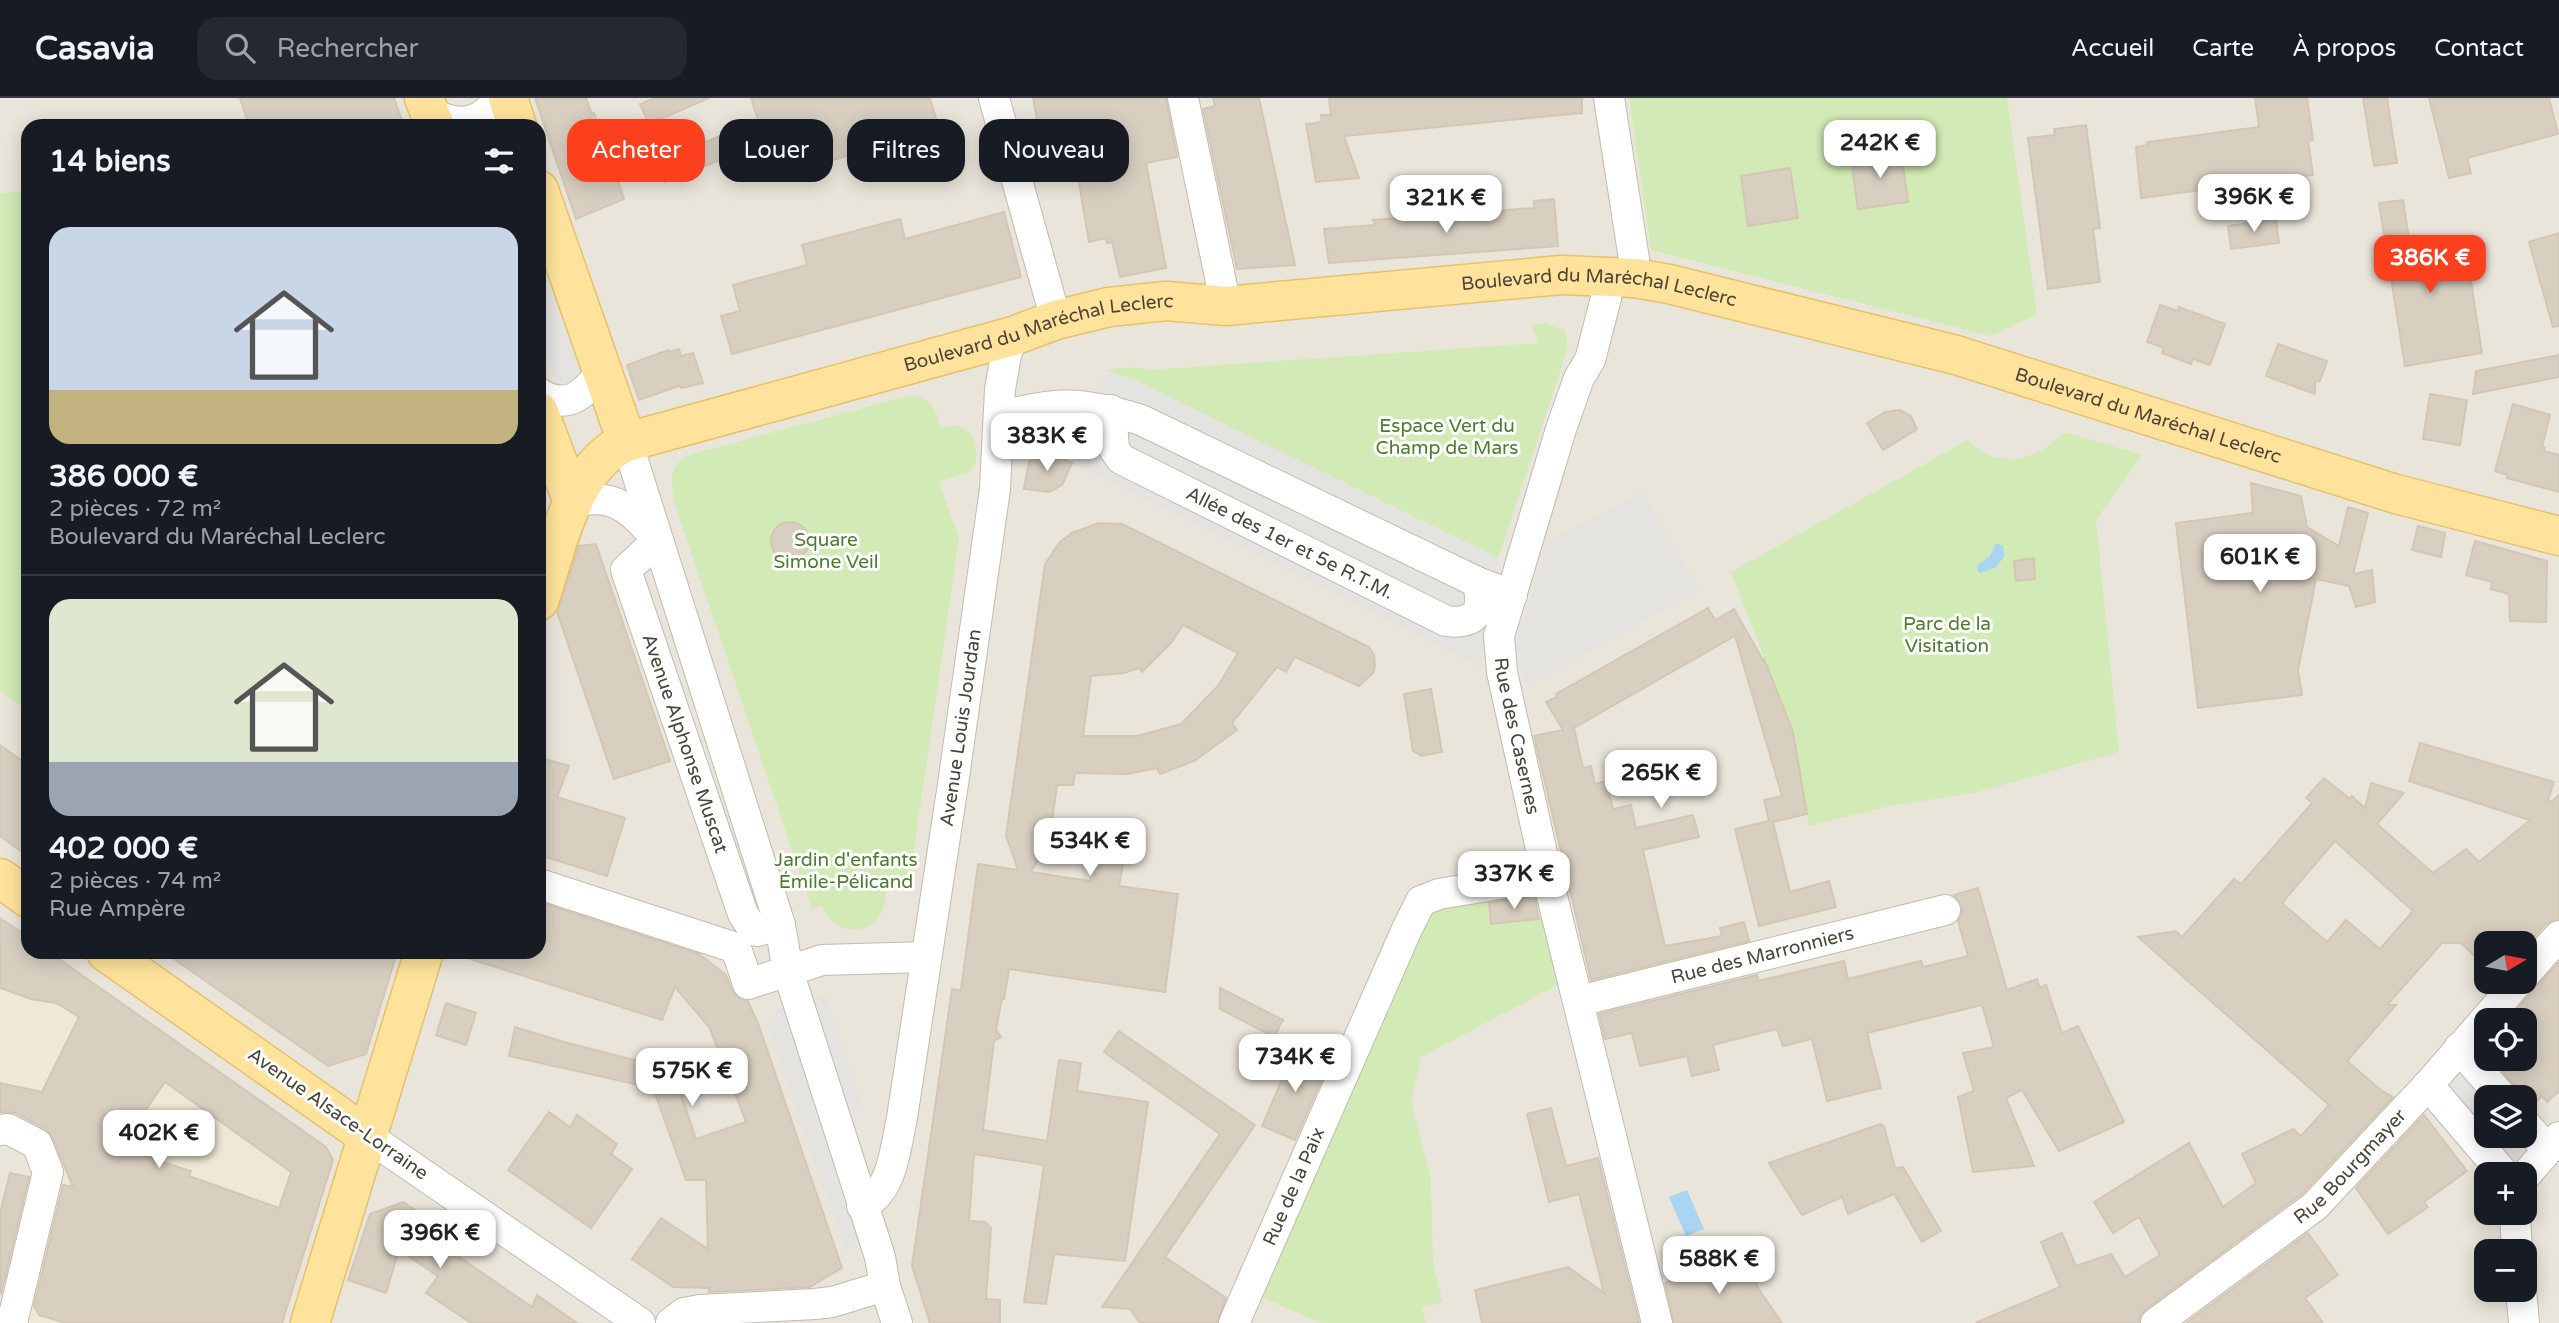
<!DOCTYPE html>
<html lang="fr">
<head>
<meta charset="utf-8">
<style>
	body { margin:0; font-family:"Varela Round",sans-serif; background:#242831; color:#f1f3f6; height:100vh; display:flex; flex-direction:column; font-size:26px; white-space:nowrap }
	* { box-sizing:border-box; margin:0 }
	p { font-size:23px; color:#9ea1a6 }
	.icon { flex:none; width:38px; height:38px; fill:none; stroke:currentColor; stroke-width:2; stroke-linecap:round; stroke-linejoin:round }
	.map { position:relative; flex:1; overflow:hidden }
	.sheet { position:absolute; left:21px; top:21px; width:525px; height:840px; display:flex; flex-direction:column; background:#171b24; border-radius:21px; box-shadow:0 4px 18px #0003 }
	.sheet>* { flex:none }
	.top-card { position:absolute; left:567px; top:21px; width:665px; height:63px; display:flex; gap:14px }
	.needle { width:46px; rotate:80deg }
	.tools { position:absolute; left:2474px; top:833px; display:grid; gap:14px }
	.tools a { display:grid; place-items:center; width:63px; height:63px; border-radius:14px; background:#171b24; box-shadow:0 4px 18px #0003; font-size:35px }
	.price { position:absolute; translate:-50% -60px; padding:0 16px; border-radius:14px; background:#fff; color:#222; font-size:23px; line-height:46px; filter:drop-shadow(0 2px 4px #0008) }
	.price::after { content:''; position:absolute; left:50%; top:42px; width:21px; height:16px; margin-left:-10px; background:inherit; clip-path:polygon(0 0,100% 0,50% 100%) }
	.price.current { background:#fc3f1d; color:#fff }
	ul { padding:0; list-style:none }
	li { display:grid; align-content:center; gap:14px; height:371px; padding:0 28px }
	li+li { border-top:2px solid #363941 }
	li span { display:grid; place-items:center; height:217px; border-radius:21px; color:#555 }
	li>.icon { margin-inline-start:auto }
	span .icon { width:126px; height:126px; fill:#fffc; stroke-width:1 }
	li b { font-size:30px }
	h2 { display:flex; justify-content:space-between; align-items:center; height:84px; padding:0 28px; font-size:30px }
	.chip { padding:0 24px; border-radius:21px; background:#171b24; box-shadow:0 4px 18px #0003; font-size:24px; line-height:63px }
	.chip.current { background:#fc3f1d; color:#fff }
	header { display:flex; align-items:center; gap:42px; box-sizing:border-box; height:98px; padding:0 35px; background:#171b24; border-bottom:2px solid #363941 }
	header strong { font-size:33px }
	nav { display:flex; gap:38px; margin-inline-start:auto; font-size:24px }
	.search { width:490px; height:63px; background:#242831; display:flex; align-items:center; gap:18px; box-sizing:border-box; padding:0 24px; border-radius:21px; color:#9ea1a6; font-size:26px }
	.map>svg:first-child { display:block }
</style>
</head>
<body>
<header>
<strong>Casavia</strong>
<div class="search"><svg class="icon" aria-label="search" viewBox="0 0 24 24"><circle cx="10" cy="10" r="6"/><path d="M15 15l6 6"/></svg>Rechercher</div>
<nav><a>Accueil</a><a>Carte</a><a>À propos</a><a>Contact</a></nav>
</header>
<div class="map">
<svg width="2559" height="1225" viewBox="0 0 2559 1225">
	<rect width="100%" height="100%" fill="#f6f3ec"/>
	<path fill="#eae5da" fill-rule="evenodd" d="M 0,0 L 2559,0 L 2559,1225 L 0,1225 ZM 28,28 L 539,28 L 539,854 L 28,854 ZM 2487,845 L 2525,845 L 2525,884 L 2487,884 ZM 2487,922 L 2525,922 L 2525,961 L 2487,961 ZM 2487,999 L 2525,999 L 2525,1038 L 2487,1038 ZM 2487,1076 L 2525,1076 L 2525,1115 L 2487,1115 ZM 2487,1153 L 2525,1153 L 2525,1192 L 2487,1192 Z"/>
	<polygon fill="#efe8d6" points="0,820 28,839 28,854 332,1062 282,1225 25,1225 62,1082 61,1069 56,1052 43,1034 21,1020 0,1017"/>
	<g fill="#d2eab5">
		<polygon points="1629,0 2007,0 2037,217 1990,238 1651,152"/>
		<polygon points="28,93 28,613 0,593 0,95"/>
		<polygon points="1545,225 1565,233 1568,249 1498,460 1133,281 1105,272 1134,269 1149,272 1539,245 1531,227"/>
		<path d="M 904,299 C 929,296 936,308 940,330 L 956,327 L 971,335 C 978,347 979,363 970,374 L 939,384 L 959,440 L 910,779 L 885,787 C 892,837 836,846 822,808 L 812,811 L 673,400 C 672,377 668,368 692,356 Z"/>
		<path d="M 2065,334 L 2142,357 L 2096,422 L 2119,654 L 1978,694 L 1890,708 L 1809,728 L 1793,634 L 1731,474 L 1968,342 C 1981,353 1990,362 2008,360 L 2010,363 C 2036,357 2045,352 2065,334 Z"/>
		<polygon points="1489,801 1491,826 1543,820 1558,887 1421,959 1411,1004 1431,1082 1433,1167 1443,1204 1422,1210 1426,1225 1322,1225 1256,1197 1415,835 1441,805"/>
	</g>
	<g fill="#e5e3e0">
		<polygon points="539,135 590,274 560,291 539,247"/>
		<polygon points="1105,272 1133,281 1498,460 1481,569 1072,365"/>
		<polygon points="1643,394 1699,492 1527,588 1516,547 1548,442"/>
		<polygon points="804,896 827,899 865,1014 842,1012"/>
		<polygon points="784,906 862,1138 846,1153 767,925"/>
		<polygon points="2459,950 2487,999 2487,1038 2525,1038 2547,1051 2525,1078 2428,987"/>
	</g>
	<g fill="#a9d4f2">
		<polygon points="1996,445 2003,448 2004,459 1995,470 1980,475 1977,472 1978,467 1990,458"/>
		<polygon points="1687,1092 1704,1131 1686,1138 1669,1099"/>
	</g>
	<g fill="#d8cfc1" stroke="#d3c7b4" stroke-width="2" fill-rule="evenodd">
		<polygon points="240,0 394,0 404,28 249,28"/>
		<polygon points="535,0 586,0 592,16 594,15 624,101 576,121"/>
		<polygon points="655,0 709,0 649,26 640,6"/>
		<polygon points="751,0 930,0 939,31 775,79 765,44 665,84 658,64 758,22"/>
		<polygon points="1033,0 1166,0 1177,59 1146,65 1166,170 1120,179 1112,144 1107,145 1106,140 1089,144 1078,79 1067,81 1064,65 1049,68 1048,63 1045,64"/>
		<polygon points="1213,0 1259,0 1295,167 1237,171 1203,11 1215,8"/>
		<polygon points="1329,0 1582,0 1582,15 1344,38 1359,80 1316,84 1306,26 1322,24 1321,17 1331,17"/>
		<polygon points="2255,0 2307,0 2313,42 2308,43 2313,77 2141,100 2136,49 2148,47 2147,44 2259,29"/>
		<polygon points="2363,0 2387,0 2397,65 2374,68"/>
		<polygon points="2429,0 2549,0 2558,36 2467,60 2471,75 2449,80"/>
		<polygon points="2086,27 2100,130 2093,131 2100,184 2048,191 2028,40 2055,37 2054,31"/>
		<polygon points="1901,54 1908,104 1858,111 1851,61"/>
		<polygon points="1790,70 1798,120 1748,128 1741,78"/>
		<polygon points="1554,101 1558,148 1329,165 1324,131 1375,127 1373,122 1534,110 1534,103"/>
		<polygon points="2403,102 2411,154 2465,145 2482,255 2405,268 2379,105"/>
		<polygon points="1004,114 1021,179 732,256 721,218 740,213 733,187 807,167 802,147 900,121 905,141"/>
		<polygon points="2276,121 2279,145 2231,151 2228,128"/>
		<polygon points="2559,135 2559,228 2553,229 2529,144"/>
		<polygon points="2160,207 2178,213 2179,209 2225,226 2210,267 2193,261 2191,266 2162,255 2164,250 2147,244"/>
		<polygon points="2278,246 2327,263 2320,283 2315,284 2315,296 2266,278"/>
		<polygon points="679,251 681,258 693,255 703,285 682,290 679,288 639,302 627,267 668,252 669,254"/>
		<polygon points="2559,257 2559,279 2473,296 2476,273"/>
		<polygon points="2430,296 2467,302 2460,347 2423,341"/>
		<polygon points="2513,306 2550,317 2542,349 2545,350 2544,353 2559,357 2559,394 2507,380 2508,377 2495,373"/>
		<polygon points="1900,312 1911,318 1917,331 1883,352 1867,325 1885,314"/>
		<polygon points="1042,355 1051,355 1072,365 1062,387 1049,394 1024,391 1029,364"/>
		<polygon points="2251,385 2301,398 2307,429 2339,448 2348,409 2368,415 2353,476 2372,472 2375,504 2356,509 2349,488 2316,481 2298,572 2302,597 2198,610 2176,425 2253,415"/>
		<circle cx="790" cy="443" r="19"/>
		<path d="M 1099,425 L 1122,426 L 1369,549 L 1374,557 L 1375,568 L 1373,575 L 1359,588 L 1295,559 L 1286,574 L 1277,569 L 1232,625 L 1237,632 L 1194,663 L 1160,676 L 1157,670 L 1127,676 L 1075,675 L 1073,687 L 1057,687 L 1049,745 L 1031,774 L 1090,783 L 1095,744 L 1126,749 L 1119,788 L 1178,796 L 1165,894 L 1009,871 L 1004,901 L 1002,900 L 996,932 L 1001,939 L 994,943 L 983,1032 L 1047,1043 L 1059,962 L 1081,965 L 1077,993 L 1148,1004 L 1125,1163 L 1054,1156 L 1046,1206 L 1024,1204 L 1044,1067 L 974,1056 L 969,1123 L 985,1124 L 991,1130 L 986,1201 L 1000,1202 L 1000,1225 L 930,1225 L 912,1168 L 952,891 L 961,892 L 978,766 L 1018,772 L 1006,738 L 1045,466 L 1060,444 L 1072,435 ZM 1183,527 L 1238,555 L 1218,588 L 1181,626 L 1137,638 L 1083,638 L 1091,578 L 1124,575 L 1139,570 L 1142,574 L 1171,545 Z"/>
		<polygon points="2418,428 2445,435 2441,459 2412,452"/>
		<polygon points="2475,443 2547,463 2546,524 2510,523 2509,496 2491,491 2492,484 2466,477"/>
		<polygon points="596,446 670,663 614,681 557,514 579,448"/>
		<polygon points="2034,460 2035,481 2016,483 2014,463"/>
		<polygon points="1708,510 1715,522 1734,511 1763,562 1764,561 1793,634 1807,716 1773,724 1790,794 1829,783 1836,809 1759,828 1735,731 1769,723 1764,702 1782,698 1735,538 1574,630 1583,670 1591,668 1595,686 1606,683 1613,711 1631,707 1636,730 1693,717 1699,739 1643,752 1665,848 1722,838 1720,830 1744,824 1749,843 1591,882 1534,638 1563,632 1546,604 1557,599 1556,596"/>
		<polygon points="1431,591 1442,654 1422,658 1413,653 1404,596"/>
		<path d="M 2420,645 L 2554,684 L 2548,702 L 2551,704 L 2559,697 L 2559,821 L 2546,826 L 2525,849 L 2525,845 L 2487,845 L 2487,870 L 2461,845 L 2442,845 L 2387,907 L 2396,907 L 2347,963 L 2382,993 L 2393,999 L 2303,1095 L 2146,1211 L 2140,1217 L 2139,1225 L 1975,1225 L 2060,1189 L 2041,1144 L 2062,1135 L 2076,1168 L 2111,1156 L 2125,1179 L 2160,1157 L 2139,1119 L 2113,1135 L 2094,1104 L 2189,1045 L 2223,1109 L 2256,1085 L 2242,1056 L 2293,1031 L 2301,1038 L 2329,1007 L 2138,839 L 2176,833 L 2182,839 L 2234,781 L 2241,786 L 2312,705 L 2306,700 L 2324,680 L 2350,701 L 2352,698 L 2365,710 L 2371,685 L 2404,695 L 2377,726 L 2433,775 L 2466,751 L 2479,764 L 2530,722 L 2409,683 ZM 2335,743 L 2413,813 L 2380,851 L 2346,822 L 2327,844 L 2282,805 Z"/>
		<polygon points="0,647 28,667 28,758 0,738"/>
		<polygon points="539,659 569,668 557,699 625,720 607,778 539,757"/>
		<polygon points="1978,790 2007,892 2037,881 2040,890 2046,887 2062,935 2078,928 2124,1024 2059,1053 2022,992 2006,1000 2034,1068 1973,1074 1958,999 1974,993 1963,955 1994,949 1982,907 1867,935 1881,990 1827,1003 1812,941 1783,948 1777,931 1713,947 1719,972 1692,978 1687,958 1640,968 1632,935 1605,941 1599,916 1757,877 1758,883 1844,863 1848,881 1921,863 1923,869 1968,858 1958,823 1962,816 1962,808 1954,797"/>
		<polygon points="1534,798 1539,821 1491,826 1489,805"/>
		<polygon points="539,804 699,856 726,877 732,892 737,899 748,903 759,928 842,1170 810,1189 709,1194 709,1190 673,1189 632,1161 661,1120 708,1151 706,1082 686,1082 653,990 509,958 515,929 564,944 670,971 676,981 696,1041 746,1024 709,929 675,889 662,922 464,859 464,854 539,854"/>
		<path d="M 0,820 L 28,839 L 28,854 L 49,854 L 326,1049 L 333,1062 L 282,1225 L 65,1225 L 39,1217 L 34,1208 L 63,1087 L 73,1089 L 53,1040 L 46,1031 L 16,1015 L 0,1014 L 0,985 L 42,994 L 79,919 L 56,905 L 31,901 L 0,890 ZM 165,984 L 291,1074 L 279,1110 L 189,1078 L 191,1073 L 120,1050 Z"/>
		<polygon points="164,854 397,854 366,956 328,968"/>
		<polygon points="2559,864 2559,993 2547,1004 2542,998 2532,1009 2492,961 2525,961 2525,922 2509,922 2534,891"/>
		<polygon points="1220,890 1283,922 1274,939 1220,911"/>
		<polygon points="446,905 476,915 466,947 436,937"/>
		<polygon points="1119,933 1255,1027 1165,1159 1226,1200 1217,1225 1140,1225 1130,1211 1102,1209 1220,1036 1104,954"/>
		<polygon points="1295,951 1329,965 1295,1042 1262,1028"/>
		<polygon points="1551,1010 1566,1068 1598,1060 1639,1225 1482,1225 1475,1192 1568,1169 1604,1195 1579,1096 1549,1104 1527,1016"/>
		<polygon points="549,1014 570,1029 577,1017 617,1046 611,1056 632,1071 591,1130 508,1072"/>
		<polygon points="2424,1017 2467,1073 2424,1104 2428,1109 2388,1136 2356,1090"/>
		<polygon points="1881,1026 1881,1028 1884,1028 1895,1070 1903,1069 1941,1133 1922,1144 1894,1096 1848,1116 1842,1099 1802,1117 1769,1065"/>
		<polygon points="10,1075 29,1079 1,1196 0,1115"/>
		<polygon points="403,1104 461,1144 455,1156 532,1209 537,1197 577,1225 471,1225 426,1195 438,1178 399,1152 386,1195 348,1182 370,1116"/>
		<polygon points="2308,1135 2338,1177 2305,1200 2323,1225 2186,1225"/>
		<polygon points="1740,1155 1760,1193 1782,1225 1674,1225 1665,1185"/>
	</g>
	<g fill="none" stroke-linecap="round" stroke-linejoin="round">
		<defs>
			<g id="street">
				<polyline points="994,0 1056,222"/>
				<polyline points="1183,0 1226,208"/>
				<polyline points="1609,0 1634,161 1635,180"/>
				<path d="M 430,14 C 457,29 481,28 498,0"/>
				<path id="s1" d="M 1608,179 L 1606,200 L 1590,262 L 1579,280 L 1561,331 L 1499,538 L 1502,574 L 1547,778 L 1657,1225"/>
				<path d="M 539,295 C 567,313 584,297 601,274"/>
				<path id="s2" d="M 1111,312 L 1114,351 L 1121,361 L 1446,523 C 1476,527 1486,512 1477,484"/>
				<path d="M 999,319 C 1058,303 1082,303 1141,322 L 1477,484 L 1512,497"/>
				<polyline points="627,344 780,827 788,873 880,1159 885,1188 897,1225"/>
				<path id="s3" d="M 573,404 C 616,394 631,412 658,442 L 626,472 L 743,816 L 751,828 L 757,833 L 780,827"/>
				<polyline points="539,786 736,850 748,886 822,862 926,859"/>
				<polyline points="2525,876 2559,838"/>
				<path id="s4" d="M 1579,903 L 1945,812"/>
				<polyline points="2459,950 2502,999"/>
				<polyline points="2428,987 2504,1076"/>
				<polyline points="2525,1026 2547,1051"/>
				<polyline points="0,1032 8,1031 37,1046 48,1074 12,1225"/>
				<polyline points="367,1038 640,1225"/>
				<polyline points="2525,1078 2559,1039"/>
				<path id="s5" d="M 862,1108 C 893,1093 895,1051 902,1020 L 953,686 L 995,391 L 1000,291 L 1006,257 L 1013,238"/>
				<polyline points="2515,1115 2517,1153"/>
				<polyline points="2521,1192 2524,1225"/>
				<polyline points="671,1225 684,1215 700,1212 815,1206 832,1204 885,1188"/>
				<path id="s6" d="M 1234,1225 L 1407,831 L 1421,803 L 1439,796 L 1547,778"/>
				<path id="s7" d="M 2156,1225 L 2315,1108 L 2428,987 L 2518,884"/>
			</g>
			<g id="primary">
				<polyline points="424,0 435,28"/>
				<polyline points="508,0 517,28"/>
				<polyline points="539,92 627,344"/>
				<polyline points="539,314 573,404"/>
				<path id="s8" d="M 539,503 C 557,451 572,366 627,344 L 1013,238 L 1056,222 L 1109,209 L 1166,203 L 1226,208 L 1561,177 L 1635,180 L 1669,186 L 1956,257 L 2396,396 L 2559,438"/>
				<polyline points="0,780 28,800"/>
				<polyline points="106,854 367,1038"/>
				<polyline points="310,1225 424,854"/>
			</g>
		</defs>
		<use href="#street" stroke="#c2bbae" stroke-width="32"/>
		<use href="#primary" stroke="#e6c16a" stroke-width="41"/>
		<use href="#street" stroke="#fff" stroke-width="30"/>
		<use href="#primary" stroke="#ffe39c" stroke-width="38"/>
	</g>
	<g text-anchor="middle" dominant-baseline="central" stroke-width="6" stroke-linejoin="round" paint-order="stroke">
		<g font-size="19" fill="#4b4439" stroke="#fff">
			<text stroke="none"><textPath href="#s8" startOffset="1181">Boulevard du Maréchal Leclerc</textPath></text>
			<text stroke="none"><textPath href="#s8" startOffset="614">Boulevard du Maréchal Leclerc</textPath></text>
			<text stroke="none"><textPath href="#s8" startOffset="1748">Boulevard du Maréchal Leclerc</textPath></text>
			<text stroke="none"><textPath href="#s2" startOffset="240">Allée des 1er et 5e R.T.M.</textPath></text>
			<text stroke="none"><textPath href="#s5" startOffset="495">Avenue Louis Jourdan</textPath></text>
			<text stroke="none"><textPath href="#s1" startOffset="478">Rue des Casernes</textPath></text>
			<text stroke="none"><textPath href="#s3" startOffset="327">Avenue Alphonse Muscat</textPath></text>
			<text stroke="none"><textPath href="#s4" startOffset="189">Rue des Marronniers</textPath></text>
			<text transform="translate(338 1016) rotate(35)">Avenue Alsace-Lorraine</text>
			<text stroke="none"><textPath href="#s7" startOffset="250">Rue Bourgmayer</textPath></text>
			<text stroke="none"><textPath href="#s6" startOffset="149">Rue de la Paix</textPath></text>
		</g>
		<g font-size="19" fill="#4a7f2a" stroke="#fff">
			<text x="1447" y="328">Espace Vert du<tspan x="1447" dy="22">Champ de Mars</tspan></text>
			<text x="826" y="442">Square<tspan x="826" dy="22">Simone Veil</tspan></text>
			<text x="1947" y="526">Parc de la<tspan x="1947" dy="22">Visitation</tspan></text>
			<text x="846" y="762">Jardin d'enfants<tspan x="846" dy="22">Émile-Pélicand</tspan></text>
		</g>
	</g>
</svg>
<div class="tools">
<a><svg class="needle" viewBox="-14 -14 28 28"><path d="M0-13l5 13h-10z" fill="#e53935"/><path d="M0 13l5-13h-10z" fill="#9ea1a6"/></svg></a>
<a><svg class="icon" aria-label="locate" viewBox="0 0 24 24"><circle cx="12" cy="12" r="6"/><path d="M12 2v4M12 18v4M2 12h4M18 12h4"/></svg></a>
<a><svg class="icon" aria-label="layers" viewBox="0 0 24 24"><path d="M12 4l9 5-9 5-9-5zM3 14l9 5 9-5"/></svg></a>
<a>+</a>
<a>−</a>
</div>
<b class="price" style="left:1880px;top:82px">242K €</b>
<b class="price" style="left:2254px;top:136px">396K €</b>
<b class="price" style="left:1446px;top:137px">321K €</b>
<b class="price current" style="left:2430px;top:197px">386K €</b>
<b class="price" style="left:1047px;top:375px">383K €</b>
<b class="price" style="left:2260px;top:496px">601K €</b>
<b class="price" style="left:1661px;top:712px">265K €</b>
<b class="price" style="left:1090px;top:780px">534K €</b>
<b class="price" style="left:1514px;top:813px">337K €</b>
<b class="price" style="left:1295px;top:996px">734K €</b>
<b class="price" style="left:692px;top:1010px">575K €</b>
<b class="price" style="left:159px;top:1072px">402K €</b>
<b class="price" style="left:440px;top:1172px">396K €</b>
<b class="price" style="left:1719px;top:1198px">588K €</b>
<div class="top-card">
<a class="chip current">Acheter</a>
<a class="chip">Louer</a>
<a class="chip">Filtres</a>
<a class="chip">Nouveau</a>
</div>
<section class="sheet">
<h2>14 biens<svg class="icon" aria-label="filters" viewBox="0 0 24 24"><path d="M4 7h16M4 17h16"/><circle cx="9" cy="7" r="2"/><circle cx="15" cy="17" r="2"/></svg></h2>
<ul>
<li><span style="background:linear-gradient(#c9d6e8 75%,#c2b280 0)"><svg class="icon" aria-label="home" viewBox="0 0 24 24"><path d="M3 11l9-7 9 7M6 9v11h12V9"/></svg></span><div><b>386 000 €</b><p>2 pièces · 72 m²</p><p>Boulevard du Maréchal Leclerc</p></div></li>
<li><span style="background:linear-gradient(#dfe7d0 75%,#9aa5b1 0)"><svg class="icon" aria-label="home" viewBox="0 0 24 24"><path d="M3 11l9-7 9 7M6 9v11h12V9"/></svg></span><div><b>402 000 €</b><p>2 pièces · 74 m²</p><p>Rue Ampère</p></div></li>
</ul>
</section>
</div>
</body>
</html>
